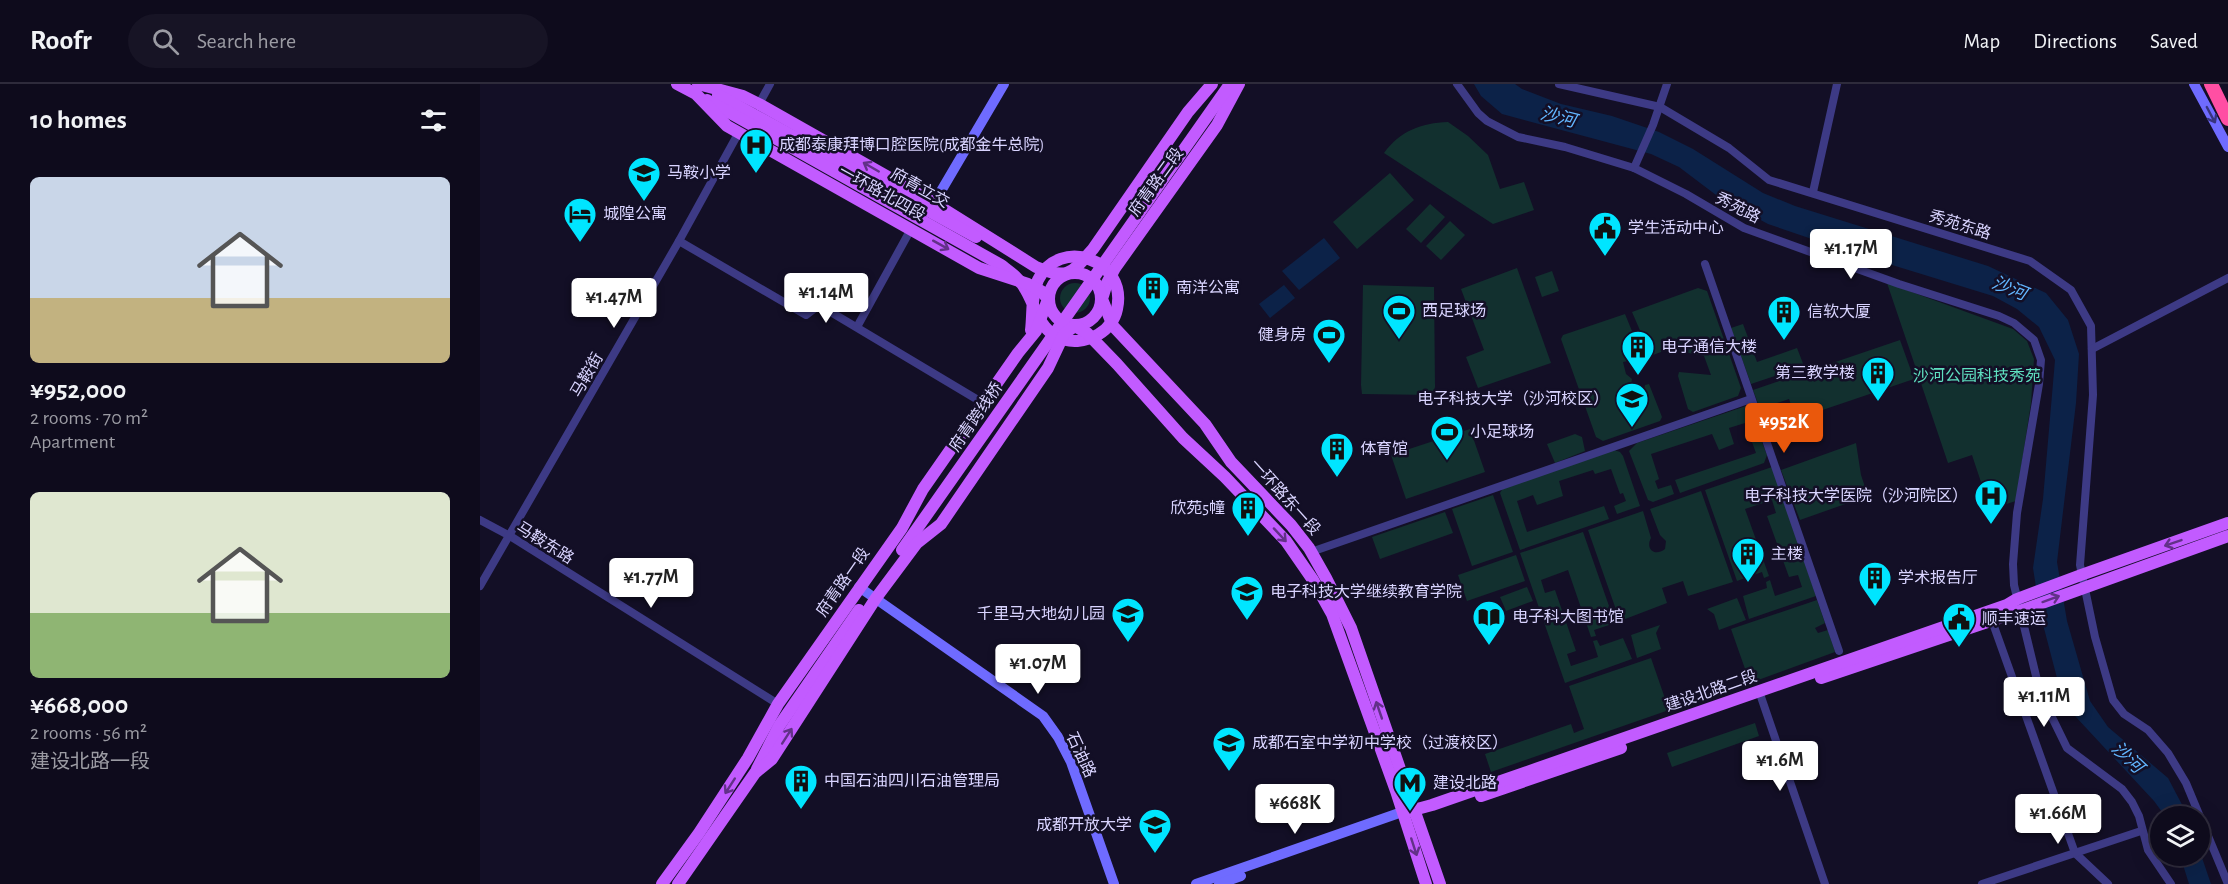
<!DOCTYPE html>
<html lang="en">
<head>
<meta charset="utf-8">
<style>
	body { margin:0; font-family:"Alegreya Sans","Noto Sans SC",sans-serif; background:#171425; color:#f1f3f6; height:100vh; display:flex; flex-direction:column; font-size:22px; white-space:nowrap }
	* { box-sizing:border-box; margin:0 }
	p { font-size:20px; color:#9b9ba3 }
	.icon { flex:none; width:33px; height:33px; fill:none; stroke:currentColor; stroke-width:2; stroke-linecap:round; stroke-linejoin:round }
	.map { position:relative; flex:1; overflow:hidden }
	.drawer { display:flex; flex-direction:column; background:#0e0b1c; width:480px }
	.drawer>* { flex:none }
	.buttons { position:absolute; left:1670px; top:722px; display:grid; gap:12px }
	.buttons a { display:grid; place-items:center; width:60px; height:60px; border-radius:50%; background:#0e0b1c; box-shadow:0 6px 24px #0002,0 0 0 2px #2e2b3b; font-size:30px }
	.price { position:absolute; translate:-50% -51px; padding:0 14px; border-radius:6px; background:#fff; color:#222; font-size:20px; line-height:39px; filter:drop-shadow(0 2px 3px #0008) }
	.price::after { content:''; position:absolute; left:50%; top:36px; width:18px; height:14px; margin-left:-9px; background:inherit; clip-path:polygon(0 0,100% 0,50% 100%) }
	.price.selected { background:#ea580c; color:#fff }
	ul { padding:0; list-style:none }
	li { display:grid; align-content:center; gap:12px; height:318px; padding:0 30px }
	li span { display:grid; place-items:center; height:186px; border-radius:9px; color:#555 }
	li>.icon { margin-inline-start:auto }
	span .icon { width:108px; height:108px; fill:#fffc; stroke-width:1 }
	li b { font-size:26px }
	h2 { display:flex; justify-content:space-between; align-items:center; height:72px; padding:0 30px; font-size:26px }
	header { display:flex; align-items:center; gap:36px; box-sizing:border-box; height:84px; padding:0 30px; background:#0e0b1c; border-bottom:2px solid #2e2b3b }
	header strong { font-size:28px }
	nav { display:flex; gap:33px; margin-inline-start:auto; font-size:21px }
	.search { width:420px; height:54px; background:#171425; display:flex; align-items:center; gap:15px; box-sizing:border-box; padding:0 21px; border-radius:33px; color:#9b9ba3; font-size:22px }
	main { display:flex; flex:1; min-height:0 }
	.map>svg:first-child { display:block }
</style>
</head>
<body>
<header>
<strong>Roofr</strong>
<div class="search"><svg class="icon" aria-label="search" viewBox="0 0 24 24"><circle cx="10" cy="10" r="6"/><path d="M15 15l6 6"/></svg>Search here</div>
<nav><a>Map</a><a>Directions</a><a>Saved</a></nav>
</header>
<main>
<section class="drawer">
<h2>10 homes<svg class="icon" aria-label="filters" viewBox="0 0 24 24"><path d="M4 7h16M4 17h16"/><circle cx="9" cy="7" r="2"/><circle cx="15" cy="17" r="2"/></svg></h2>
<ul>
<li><span style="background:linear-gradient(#c9d6e8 65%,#c2b280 0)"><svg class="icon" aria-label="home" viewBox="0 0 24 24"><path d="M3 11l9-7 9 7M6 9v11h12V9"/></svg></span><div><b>¥952,000</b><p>2 rooms · 70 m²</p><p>Apartment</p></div></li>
<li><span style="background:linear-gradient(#dfe7d0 65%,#8fb573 0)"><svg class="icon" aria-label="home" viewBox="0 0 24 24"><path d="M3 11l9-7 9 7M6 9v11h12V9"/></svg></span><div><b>¥668,000</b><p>2 rooms · 56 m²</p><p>建设北路一段</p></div></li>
</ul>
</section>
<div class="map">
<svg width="1748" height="800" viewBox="0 0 1748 800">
	<rect width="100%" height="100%" fill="#130f26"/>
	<g fill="#12302f">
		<path d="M 968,38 L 988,52 L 1008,71 L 1020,105 L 1044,98 L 1054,126 L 1013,140 L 904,69 C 920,47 941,39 968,38 Z"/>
		<polygon points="910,89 934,116 877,165 853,138"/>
		<polygon points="950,120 965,133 941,159 926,145"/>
		<polygon points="970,137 985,151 961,176 946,162"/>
		<polygon points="1037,184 1071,279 998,304 986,273 1004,266 981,205"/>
		<polygon points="1072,187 1079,207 1062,213 1055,193"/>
		<circle cx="595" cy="214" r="15"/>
		<polygon points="1407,199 1533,245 1547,257 1554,275 1551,319 1536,417 1510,425 1492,371 1468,379"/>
		<polygon points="883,201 954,203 955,303 953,311 882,310 881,301"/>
		<polygon points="1218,204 1227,207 1261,304 1258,312 1213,328 1208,325 1198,292 1199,288 1231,291 1224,272 1189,265 1173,271 1162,251 1152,228"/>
		<polygon points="1145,230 1163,274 1143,278 1146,290 1152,295 1148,316 1144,318 1149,323 1155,324 1161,320 1165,301 1169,300 1182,333 1180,337 1123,357 1116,353 1081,255 1083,251"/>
		<polygon points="1263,240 1277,278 1317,264 1324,282 1271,300 1251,244"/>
		<polygon points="1420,256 1434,295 1316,335 1309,315 1280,325 1273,306"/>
		<polygon points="1266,322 1270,327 1287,371 1284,379 1200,409 1195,396 1276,369 1265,339 1249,344 1254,360 1239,366 1232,350 1171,370 1179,395 1175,397 1178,405 1191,401 1194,410 1173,418 1168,416 1149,367 1157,359"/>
		<polygon points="990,345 1005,388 926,415 911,371"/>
		<polygon points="1095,350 1102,353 1105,367 1075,379 1067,360"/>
		<polygon points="1376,359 1381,391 1388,412 1320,436 1301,386"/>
		<polygon points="1134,366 1140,368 1143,372 1160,422 1137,430 1134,422 1146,417 1143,409 1140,410 1131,385 1115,390 1113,386 1079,397 1083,412 1057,421 1053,411 1037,417 1047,448 1124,422 1129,435 1040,466 1020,409 1023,404"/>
		<polygon points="1292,383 1336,512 1269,535 1263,512 1287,504 1286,498 1290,496 1295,512 1322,503 1318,491 1309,493 1287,432 1296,429 1292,416 1265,425 1289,492 1284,494 1282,488 1257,497 1225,406"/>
		<path d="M 1221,407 L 1253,498 L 1208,512 L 1203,497 L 1182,504 L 1187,519 L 1140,537 L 1108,446 L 1163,427 L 1171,454 C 1165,465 1175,473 1185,465 L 1186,457 L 1180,451 L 1170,425 Z"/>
		<polygon points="1013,411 1033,468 992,482 972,425"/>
		<polygon points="965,428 973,449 900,475 892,453"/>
		<polygon points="1103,448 1135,539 1114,546 1116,552 1111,553 1088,486 1061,496 1065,509 1075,506 1096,567 1087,570 1091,582 1118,573 1113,557 1117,556 1120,562 1143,554 1152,575 1085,599 1040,469"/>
		<polygon points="1036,471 1045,497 987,517 978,491"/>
		<polygon points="1047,503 1053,517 1026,527 1020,513"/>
		<polygon points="1257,514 1266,536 1239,546 1234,530 1227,525"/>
		<polygon points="1337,516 1345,539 1335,544 1338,549 1348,546 1355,568 1270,599 1251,545"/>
		<polygon points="1180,541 1176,549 1181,565 1157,574 1151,551"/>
		<polygon points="1171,574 1189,626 1011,688 1005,670 1091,640 1094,649 1104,645 1089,602"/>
		<polygon points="1275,639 1279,652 1192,683 1187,669"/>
	</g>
	<g fill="#0c2248">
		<polygon points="994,0 1035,0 1042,5 1081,20 1132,32 1179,48 1213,65 1283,109 1315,122 1508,182 1566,209 1588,236 1599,270 1596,319 1577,478 1587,537 1610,617 1628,643 1688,694 1708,732 1685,732 1674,717 1595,632 1577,594 1560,529 1553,484 1563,415 1575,276 1559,243 1537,225 1513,212 1373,169 1288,140 1240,114 1199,83 1171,70 1022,30 1001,12"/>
		<polygon points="844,154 860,174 819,206 802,187"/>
		<polygon points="804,201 815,214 790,234 779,220"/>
		<polygon points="1719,765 1731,800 1709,800 1700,771 1719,771"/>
	</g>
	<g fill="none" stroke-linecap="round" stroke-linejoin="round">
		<g stroke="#3d3a85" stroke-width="8">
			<polyline points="977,0 998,29 1007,37 1038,53 1085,63 1154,84 1206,110 1264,144 1419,200 1519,232 1534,239 1554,256 1561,276 1559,300 1537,429 1533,480 1534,501 1557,596 1565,619 1587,664 1642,705 1652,718 1659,732 1668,766 1691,800"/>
			<polyline points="1079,0 1180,23 1249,64 1289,96 1550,177 1591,206 1611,242 1613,311 1600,481 1615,553 1633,616 1644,630 1668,646 1688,669 1706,699 1748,800"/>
			<polyline points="279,20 290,0"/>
			<polyline points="1154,84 1173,41 1187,0"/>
			<polyline points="1333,108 1357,0"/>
			<polyline points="199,157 326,231 339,221 503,319"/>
			<polyline points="1225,180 1359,567"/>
			<polyline points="377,243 431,145"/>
			<polyline points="1612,265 1748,194"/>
			<polyline points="0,436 30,452 298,620"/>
			<polyline points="831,468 1271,315"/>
			<polyline points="0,502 199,157 259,48"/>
			<polyline points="1511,534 1595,769 1628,800"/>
			<polyline points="1279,607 1345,800"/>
			<polyline points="1502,800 1661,747"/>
		</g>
		<g stroke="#6f6bff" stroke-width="10">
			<polyline points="1714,0 1748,63"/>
			<polyline points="454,119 524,0"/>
			<polyline points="379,503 563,632 578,653 591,678 634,800"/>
			<polyline points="716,800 922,728"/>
			<polyline points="739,800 761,792"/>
		</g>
		<g stroke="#c25bff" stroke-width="12">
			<path d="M 218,0 L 263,12 L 279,20 L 454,119 L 556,183 C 588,196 591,190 613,165 L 708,28 L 732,0"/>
			<polyline points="759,0 737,41 635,184 627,199 622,215 633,242 725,340 751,378 811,441 829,464 846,494 871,544 960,800"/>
			<polyline points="238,11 496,153"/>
			<path d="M 227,16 L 521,181 C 530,188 538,193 544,203 C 555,219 557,242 576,252 C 589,260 606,258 619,250 C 628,245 635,235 637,225 C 648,175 579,152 558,196 C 551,211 553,230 551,246"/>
			<circle cx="595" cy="215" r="26"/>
			<polyline points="422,466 750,0"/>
			<polyline points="1341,594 1540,527 1748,452"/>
			<polyline points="277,685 299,642 379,526"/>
			<polyline points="1001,712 1141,664"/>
			<polyline points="926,728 952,721 1527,521 1537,515 1601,491 1748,439"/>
			<polyline points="182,800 219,749 268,674 298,620 422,444 443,405 538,269 556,247 568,215 561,207 548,200 499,184 247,42 216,10 197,0"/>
			<polyline points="198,800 275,689 292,675 396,514 437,459 461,440 568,284 584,250 595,242 607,249 637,280 703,354 745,393 806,457 833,496 852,530 916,707 946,800"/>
		</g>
		<polyline stroke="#ff4fa3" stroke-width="14" points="1731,0 1748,35"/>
	</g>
	<defs><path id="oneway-shaft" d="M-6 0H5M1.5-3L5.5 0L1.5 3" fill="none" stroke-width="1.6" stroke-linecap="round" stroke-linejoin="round" transform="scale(1.5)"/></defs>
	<use stroke="#38347d" href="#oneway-shaft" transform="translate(1731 31) rotate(62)"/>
	<g stroke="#623188">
		<use href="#oneway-shaft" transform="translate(391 83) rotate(-150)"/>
		<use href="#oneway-shaft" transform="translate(461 161) rotate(29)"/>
		<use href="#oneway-shaft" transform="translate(800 451) rotate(47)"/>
		<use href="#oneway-shaft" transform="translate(1693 459) rotate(161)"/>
		<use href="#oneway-shaft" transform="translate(1571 515) rotate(-20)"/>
		<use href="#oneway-shaft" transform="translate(899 626) rotate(-109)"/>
		<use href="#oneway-shaft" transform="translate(307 652) rotate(-57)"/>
		<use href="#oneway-shaft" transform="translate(250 702) rotate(123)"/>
		<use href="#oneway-shaft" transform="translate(934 763) rotate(72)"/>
	</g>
	<defs>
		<symbol id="hospital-pin" viewBox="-11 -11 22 30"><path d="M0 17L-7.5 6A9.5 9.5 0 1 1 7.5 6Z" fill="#00e5ff" stroke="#130f26"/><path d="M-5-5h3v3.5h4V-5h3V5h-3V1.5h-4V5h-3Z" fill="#111"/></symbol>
		<symbol id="school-pin" viewBox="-11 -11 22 30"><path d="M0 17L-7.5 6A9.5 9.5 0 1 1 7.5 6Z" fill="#00e5ff" stroke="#130f26"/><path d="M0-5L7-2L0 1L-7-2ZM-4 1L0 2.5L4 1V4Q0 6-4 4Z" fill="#111"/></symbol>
		<symbol id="hotel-pin" viewBox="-11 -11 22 30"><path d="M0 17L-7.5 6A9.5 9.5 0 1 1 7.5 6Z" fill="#00e5ff" stroke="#130f26"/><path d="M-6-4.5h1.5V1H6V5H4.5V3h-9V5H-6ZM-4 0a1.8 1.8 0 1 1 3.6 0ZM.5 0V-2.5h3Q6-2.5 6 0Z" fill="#111"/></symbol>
		<symbol id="civic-pin" viewBox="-11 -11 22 30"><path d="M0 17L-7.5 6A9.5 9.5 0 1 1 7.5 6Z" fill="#00e5ff" stroke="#130f26"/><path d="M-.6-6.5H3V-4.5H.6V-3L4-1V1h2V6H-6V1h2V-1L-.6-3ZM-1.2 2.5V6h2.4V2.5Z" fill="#111"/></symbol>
		<symbol id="building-pin" viewBox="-11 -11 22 30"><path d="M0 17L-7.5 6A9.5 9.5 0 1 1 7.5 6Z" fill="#00e5ff" stroke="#130f26"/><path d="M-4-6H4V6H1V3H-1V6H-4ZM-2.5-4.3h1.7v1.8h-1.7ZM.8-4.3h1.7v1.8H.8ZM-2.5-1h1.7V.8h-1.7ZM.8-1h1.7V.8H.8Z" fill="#111"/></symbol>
		<symbol id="stadium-pin" viewBox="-11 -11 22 30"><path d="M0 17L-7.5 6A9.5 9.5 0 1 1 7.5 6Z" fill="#00e5ff" stroke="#130f26"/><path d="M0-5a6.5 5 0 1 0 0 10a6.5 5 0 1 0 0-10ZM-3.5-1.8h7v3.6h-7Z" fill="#111"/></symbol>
		<symbol id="university-pin" viewBox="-11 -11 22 30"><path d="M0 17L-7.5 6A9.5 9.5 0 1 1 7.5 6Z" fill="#00e5ff" stroke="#130f26"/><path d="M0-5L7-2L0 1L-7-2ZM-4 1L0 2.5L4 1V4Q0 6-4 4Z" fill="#111"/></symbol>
		<symbol id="library-pin" viewBox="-11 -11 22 30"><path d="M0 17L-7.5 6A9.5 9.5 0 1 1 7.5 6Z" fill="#00e5ff" stroke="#130f26"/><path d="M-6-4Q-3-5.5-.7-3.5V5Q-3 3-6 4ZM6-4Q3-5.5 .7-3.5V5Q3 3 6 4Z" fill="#111"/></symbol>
		<symbol id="metro-pin" viewBox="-11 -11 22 30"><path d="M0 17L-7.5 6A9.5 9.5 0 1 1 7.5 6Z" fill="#00e5ff" stroke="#130f26"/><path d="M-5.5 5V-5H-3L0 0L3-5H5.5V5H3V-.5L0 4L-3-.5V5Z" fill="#111"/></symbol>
	</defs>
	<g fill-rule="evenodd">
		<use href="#hospital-pin" x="257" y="42" width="38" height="52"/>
		<use href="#school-pin" x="145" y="70" width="38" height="52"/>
		<use href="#hotel-pin" x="81" y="111" width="38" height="52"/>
		<use href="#civic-pin" x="1106" y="125" width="38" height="52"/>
		<use href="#building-pin" x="654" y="185" width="38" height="52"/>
		<use href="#stadium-pin" x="900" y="208" width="38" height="52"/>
		<use href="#building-pin" x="1285" y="209" width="38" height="52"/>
		<use href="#stadium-pin" x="830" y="232" width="38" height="52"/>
		<use href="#building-pin" x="1139" y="244" width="38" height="52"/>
		<use href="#building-pin" x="1379" y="270" width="38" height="52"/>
		<use href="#university-pin" x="1133" y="296" width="38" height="52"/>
		<use href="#stadium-pin" x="948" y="329" width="38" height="52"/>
		<use href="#building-pin" x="838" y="346" width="38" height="52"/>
		<use href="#hospital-pin" x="1492" y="393" width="38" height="52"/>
		<use href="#building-pin" x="749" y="405" width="38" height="52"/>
		<use href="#building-pin" x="1249" y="451" width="38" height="52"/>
		<use href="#building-pin" x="1376" y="475" width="38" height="52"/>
		<use href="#university-pin" x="748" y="489" width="38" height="52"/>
		<use href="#school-pin" x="629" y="511" width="38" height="52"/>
		<use href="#library-pin" x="990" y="514" width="38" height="52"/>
		<use href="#civic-pin" x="1460" y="516" width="38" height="52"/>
		<use href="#school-pin" x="730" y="640" width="38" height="52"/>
		<use href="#building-pin" x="302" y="678" width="38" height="52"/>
		<use href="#metro-pin" x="911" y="680" width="38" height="52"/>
		<use href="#university-pin" x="656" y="722" width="38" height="52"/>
	</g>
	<g text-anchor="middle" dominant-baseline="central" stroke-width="5" stroke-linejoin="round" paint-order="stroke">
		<g font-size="16" fill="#d9d4ff" stroke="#130f26" text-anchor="start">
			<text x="299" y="61">成都泰康拜博口腔医院(成都金牛总院)</text>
			<text x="187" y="89">马鞍小学</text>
			<text x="123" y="130">城隍公寓</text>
			<text x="1148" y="144">学生活动中心</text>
			<text x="696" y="204">南洋公寓</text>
			<text x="942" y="227">西足球场</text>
			<text x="1327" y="228">信软大厦</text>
			<text x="826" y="251" text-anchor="end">健身房</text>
			<text x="1181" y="263">电子通信大楼</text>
			<text x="1375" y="289" text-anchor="end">第三教学楼</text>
			<text x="1129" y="315" text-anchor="end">电子科技大学（沙河校区）</text>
			<text x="990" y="348">小足球场</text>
			<text x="880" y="365">体育馆</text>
			<text x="1488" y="412" text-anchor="end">电子科技大学医院（沙河院区）</text>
			<text x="745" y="424" text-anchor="end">欣苑5幢</text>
			<text x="1291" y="470">主楼</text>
			<text x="1418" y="494">学术报告厅</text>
			<text x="790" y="508">电子科技大学继续教育学院</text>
			<text x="625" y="530" text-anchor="end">千里马大地幼儿园</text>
			<text x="1032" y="533">电子科大图书馆</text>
			<text x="1502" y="535">顺丰速运</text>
			<text x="772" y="659">成都石室中学初中学校（过渡校区）</text>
			<text x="344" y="697">中国石油四川石油管理局</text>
			<text x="953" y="699">建设北路</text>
			<text x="652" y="741" text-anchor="end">成都开放大学</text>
		</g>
		<g font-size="16" fill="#d9d4ff" stroke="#130f26">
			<text transform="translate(676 98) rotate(-54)">府青路二段</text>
			<text transform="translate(440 104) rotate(29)">府青立交</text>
			<text transform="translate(402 109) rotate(29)">一环路北四段</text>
			<text transform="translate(1258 124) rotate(27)">秀苑路</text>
			<text transform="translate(1480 141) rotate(17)">秀苑东路</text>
			<text transform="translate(107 291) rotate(-60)">马鞍街</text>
			<text transform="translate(496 333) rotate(-55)">府青跨线桥</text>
			<text transform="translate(805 413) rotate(48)">一环路东一段</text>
			<text transform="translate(65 459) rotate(32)">马鞍东路</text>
			<text transform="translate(363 498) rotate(-55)">府青路一段</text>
			<text transform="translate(1231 607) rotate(-19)">建设北路二段</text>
			<text transform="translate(601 671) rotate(65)">石油路</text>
		</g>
		<g font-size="16" fill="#5fe0c0" stroke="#130f26">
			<text x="1497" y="292">沙河公园科技秀苑</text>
		</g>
		<g font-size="18" font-style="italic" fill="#62b6ff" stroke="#130f26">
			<text transform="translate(1078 34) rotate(14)">沙河</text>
			<text transform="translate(1529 205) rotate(21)">沙河</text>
			<text transform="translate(1647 674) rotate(43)">沙河</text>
		</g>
	</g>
</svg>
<div class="buttons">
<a><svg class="icon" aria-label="layers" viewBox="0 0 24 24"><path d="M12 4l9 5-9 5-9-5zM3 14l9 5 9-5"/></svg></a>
</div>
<b class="price" style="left:1371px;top:196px">¥1.17M</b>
<b class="price" style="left:346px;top:240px">¥1.14M</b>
<b class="price" style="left:134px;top:245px">¥1.47M</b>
<b class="price selected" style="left:1304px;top:370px">¥952K</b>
<b class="price" style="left:171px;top:525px">¥1.77M</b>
<b class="price" style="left:558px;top:611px">¥1.07M</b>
<b class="price" style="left:1564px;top:644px">¥1.11M</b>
<b class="price" style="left:1300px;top:708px">¥1.6M</b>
<b class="price" style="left:815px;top:751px">¥668K</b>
<b class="price" style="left:1578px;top:761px">¥1.66M</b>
</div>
</main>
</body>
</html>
